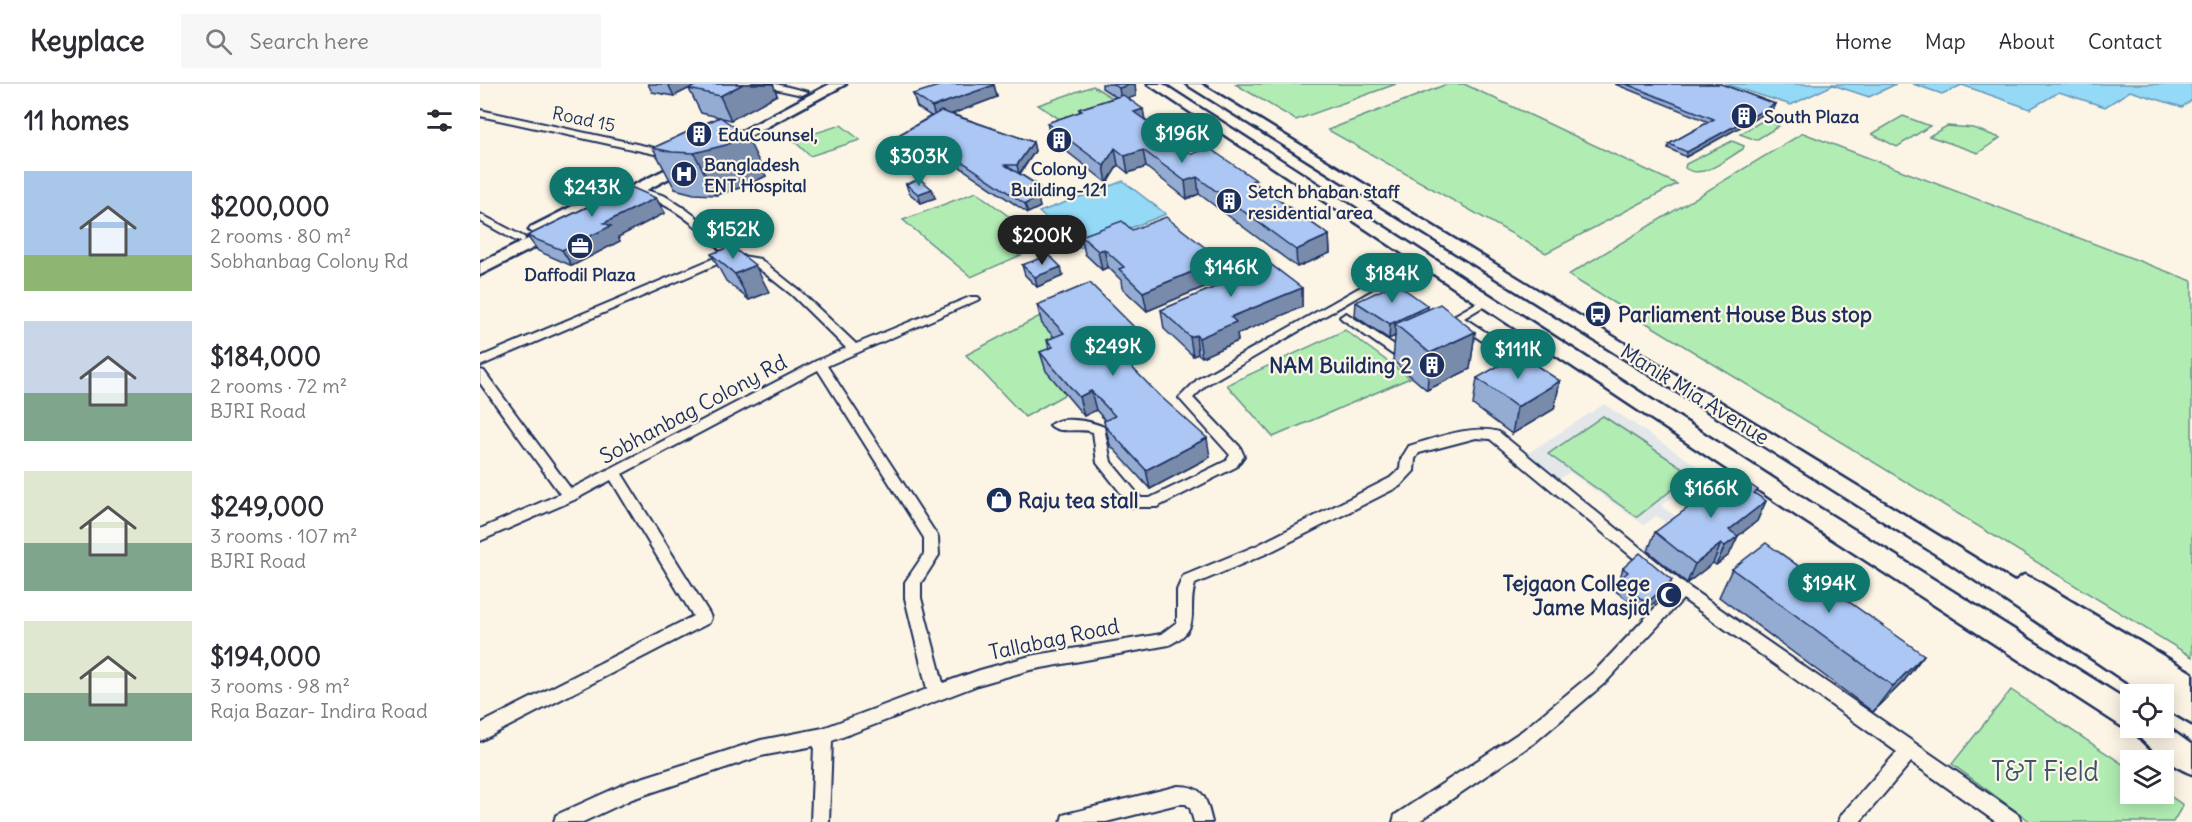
<!DOCTYPE html>
<html lang="en">
<head>
<meta charset="utf-8">
<style>
	body { margin:0; font-family:Delius,sans-serif; background:#f7f7f7; color:#2b2b33; height:100vh; display:flex; flex-direction:column; font-size:22px; white-space:nowrap }
	* { box-sizing:border-box; margin:0 }
	p { font-size:20px; color:#7c7c81 }
	.icon { flex:none; width:33px; height:33px; fill:none; stroke:currentColor; stroke-width:2; stroke-linecap:round; stroke-linejoin:round }
	.map { position:relative; flex:1; overflow:hidden }
	.side { display:flex; flex-direction:column; background:#fff; width:480px }
	.side>* { flex:none }
	.tools { position:absolute; left:1640px; top:600px; display:grid; gap:12px }
	.tools a { display:grid; place-items:center; width:54px; height:54px; border-radius:0px; background:#fff; box-shadow:0 3px 15px #0003; font-size:30px }
	.price { position:absolute; translate:-50% -51px; padding:0 14px; border-radius:21px; background:#0f766e; color:#fff; font-size:20px; line-height:39px; filter:drop-shadow(0 2px 3px #0008) }
	.price::after { content:''; position:absolute; left:50%; top:36px; width:18px; height:14px; margin-left:-9px; background:inherit; clip-path:polygon(0 0,100% 0,50% 100%) }
	.price.on { background:#222; color:#fff }
	ul { padding:0; list-style:none }
	li { display:flex; align-items:center; gap:18px; height:150px; padding:0 24px }
	li span { display:grid; place-items:center; flex:none; width:168px; height:120px; border-radius:0px; color:#555 }
	li>.icon { margin-inline-start:auto }
	span .icon { width:72px; height:72px; fill:#fffc; stroke-width:1 }
	li b { font-size:26px }
	h2 { display:flex; justify-content:space-between; align-items:center; height:72px; padding:0 24px; font-size:26px }
	header { display:flex; align-items:center; gap:36px; box-sizing:border-box; height:84px; padding:0 30px; background:#fff; border-bottom:2px solid #e1e1e2 }
	header strong { font-size:28px }
	nav { display:flex; gap:33px; margin-inline-start:auto; font-size:21px }
	.search { width:420px; height:54px; background:#f7f7f7; display:flex; align-items:center; gap:15px; box-sizing:border-box; padding:0 21px; border-radius:0px; color:#7c7c81; font-size:22px }
	main { display:flex; flex:1; min-height:0 }
	.map>svg:first-child { display:block }
</style>
</head>
<body>
<header>
<strong>Keyplace</strong>
<div class="search"><svg class="icon" aria-label="search" viewBox="0 0 24 24"><circle cx="10" cy="10" r="6"/><path d="M15 15l6 6"/></svg>Search here</div>
<nav><a>Home</a><a>Map</a><a>About</a><a>Contact</a></nav>
</header>
<main>
<section class="side">
<h2>11 homes<svg class="icon" aria-label="filters" viewBox="0 0 24 24"><path d="M4 7h16M4 17h16"/><circle cx="9" cy="7" r="2"/><circle cx="15" cy="17" r="2"/></svg></h2>
<ul>
<li><span style="background:linear-gradient(#a9c7e8 70%,#8fb573 0)"><svg class="icon" aria-label="home" viewBox="0 0 24 24"><path d="M3 11l9-7 9 7M6 9v11h12V9"/></svg></span><div><b>$200,000</b><p>2 rooms · 80 m²</p><p>Sobhanbag Colony Rd</p></div></li>
<li><span style="background:linear-gradient(#c9d6e8 60%,#7fa58c 0)"><svg class="icon" aria-label="home" viewBox="0 0 24 24"><path d="M3 11l9-7 9 7M6 9v11h12V9"/></svg></span><div><b>$184,000</b><p>2 rooms · 72 m²</p><p>BJRI Road</p></div></li>
<li><span style="background:linear-gradient(#dfe7d0 60%,#7fa58c 0)"><svg class="icon" aria-label="home" viewBox="0 0 24 24"><path d="M3 11l9-7 9 7M6 9v11h12V9"/></svg></span><div><b>$249,000</b><p>3 rooms · 107 m²</p><p>BJRI Road</p></div></li>
<li><span style="background:linear-gradient(#dfe7d0 60%,#7fa58c 0)"><svg class="icon" aria-label="home" viewBox="0 0 24 24"><path d="M3 11l9-7 9 7M6 9v11h12V9"/></svg></span><div><b>$194,000</b><p>3 rooms · 98 m²</p><p>Raja Bazar- Indira Road</p></div></li>
</ul>
</section>
<div class="map">
<svg width="1712" height="738" viewBox="0 0 1712 738">
	<rect width="100%" height="100%" fill="#fcf5e5"/>
	<filter id="ink" filterUnits="userSpaceOnUse"><feTurbulence type="fractalNoise" baseFrequency=".0167" numOctaves="2"/><feDisplacementMap in="SourceGraphic" scale="12" xChannelSelector="R" yChannelSelector="G"/><feConvolveMatrix kernelMatrix="1 2 1 2 8 2 1 2 1" color-interpolation-filters="sRGB"/></filter>
	<g filter="url(#ink)">
		<path fill="#e4e7ea" fill-rule="evenodd" d="M 1124,320 L 1247,402 L 1162,468 L 1039,375 ZM 1089,388 L 1164,441 L 1176,432 L 1191,443 L 1164,464 L 1075,399 ZM 1218,393 L 1238,406 L 1201,436 L 1181,422 Z"/>
		<g fill="#b1edb3" stroke="#668e88" stroke-width="1.5">
			<polygon points="755,0 916,0 816,36"/>
			<polygon points="967,0 984,0 1197,100 1066,169 848,46"/>
			<polygon points="613,2 639,18 584,38 558,21"/>
			<polygon points="1423,32 1450,42 1417,63 1392,50"/>
			<polygon points="1282,37 1290,37 1299,42 1276,56 1260,50"/>
			<polygon points="361,41 380,56 330,72 313,56"/>
			<polygon points="1467,42 1493,44 1520,54 1498,69 1449,52"/>
			<polygon points="1323,49 1712,197 1712,573 1088,191"/>
			<path d="M 1252,57 L 1264,62 L 1263,65 C 1247,74 1223,97 1205,84 L 1206,80 Z"/>
			<polygon points="496,108 566,160 491,193 423,136"/>
			<polygon points="562,231 626,287 545,333 486,271"/>
			<polygon points="865,246 930,294 793,353 747,301"/>
			<polygon points="1123,332 1212,390 1157,433 1068,370"/>
			<polygon points="1531,606 1650,685 1650,710 1683,710 1683,707 1703,721 1693,738 1551,738 1472,680"/>
		</g>
		<g fill="#94d9f6" stroke="#6495b9" stroke-width="1.5">
			<polygon points="1245,0 1416,0 1389,13 1353,1 1311,21"/>
			<polygon points="1433,0 1712,0 1712,16 1702,23 1650,7 1625,23 1579,8 1550,25 1482,1 1462,10"/>
			<polygon points="643,97 686,130 600,164 559,128"/>
		</g>
		<g fill="none" stroke-linecap="round" stroke-linejoin="round">
			<defs>
				<g id="minor">
					<polygon points="0,26 193,68 198,71 193,74 0,32"/>
					<path d="M 156,103 L 185,112 L 204,124 L 231,144 L 257,171 L 280,175 L 320,207 L 376,260 L 490,213 L 498,213 L 500,215 L 347,282 L 458,453 L 459,471 L 441,499 L 441,514 L 463,599 L 500,586 L 550,572 L 681,550 L 697,538 L 697,506 L 703,492 L 778,461 L 910,394 L 920,385 L 921,375 L 929,362 C 957,354 991,340 1019,348 L 1207,502 L 1539,731 L 1541,738 L 1516,738 L 1431,678 L 1380,738 L 1359,738 L 1361,731 L 1417,668 L 1203,515 L 1126,598 L 1054,659 L 938,738 L 913,738 L 915,731 L 1042,647 L 1114,588 L 1192,506 L 1010,355 L 996,354 L 939,369 L 935,375 L 934,387 L 920,402 L 788,469 L 715,500 C 706,529 724,544 689,561 L 550,586 L 501,600 L 352,657 L 349,738 L 331,738 L 334,662 L 281,672 L 152,715 L 103,738 L 74,738 L 76,731 L 149,698 L 281,656 L 343,644 L 447,605 L 425,514 L 425,498 L 444,470 L 444,454 L 338,286 L 142,390 L 229,529 L 231,534 L 229,539 L 0,657 L 0,640 L 213,532 L 131,396 L 94,416 L 0,457 L 0,445 L 80,410 L 0,299 L 0,286 L 4,287 L 91,405 L 336,277 L 366,264 L 312,211 L 273,180 L 249,175 L 0,282 L 0,273 L 244,170 C 216,140 192,120 153,108 L 153,104 Z"/>
					<polygon points="0,130 44,153 45,155 44,157 36,157 0,137"/>
					<path d="M 937,171 L 942,174 L 941,176 L 726,301 L 713,314 L 760,363 L 764,372 L 756,383 L 677,423 L 652,423 L 617,379 L 613,348 C 600,343 580,351 570,341 C 580,331 612,337 624,343 L 631,378 L 661,414 L 670,414 L 746,377 L 750,371 L 699,314 L 718,295 Z"/>
					<polygon points="1005,214 1011,217 1009,219 984,234 1053,279 1055,282 1053,285 1045,285 975,239 962,246 956,242"/>
					<polygon points="866,229 916,262 929,256 935,260 920,270 912,270 862,235 860,233"/>
					<path d="M 698,702 C 725,702 726,715 732,738 L 714,738 L 710,724 L 706,720 L 698,720 L 626,738 L 581,738 L 583,731 L 590,729 Z"/>
				</g>
				<polygon id="major" points="272,0 296,0 328,8 322,11"/>
				<g id="highway">
					<polygon points="350,0 366,0 246,65 236,65 234,62"/>
					<path d="M 668,0 L 683,0 L 1333,420 L 1650,618 L 1650,644 L 1683,644 L 1683,640 L 1712,661 L 1712,690 C 1695,684 1660,660 1654,644 L 1650,645 L 1641,642 L 1317,432 Z"/>
					<polygon points="706,0 721,0 1534,498 1544,491 1552,494 1712,589 1712,640 1683,623 1683,610 1664,610 1465,476"/>
					<polygon points="213,72 218,73 220,76 218,79 136,122 126,122 124,118 78,141 85,146 83,149 0,191 0,179 56,151 49,146 51,143 136,100 146,100 148,104"/>
				</g>
			</defs>
			<use href="#minor" stroke="#1b2f5e" stroke-width="4"/>
			<use href="#major" stroke="#1b2f5e" stroke-width="4"/>
			<use href="#highway" stroke="#1b2f5e" stroke-width="5"/>
			<use href="#minor" fill="#fcf5e5" fill-rule="evenodd"/>
			<use href="#major" fill="#fcf5e5" fill-rule="evenodd"/>
			<use href="#highway" fill="#fcf5e5" fill-rule="evenodd"/>
		</g>
		<g fill="#94abd2" stroke="#1b2f5e" stroke-width="1.5">
			<polygon points="168,0 218,0 194,12 172,8"/>
			<polygon points="219,0 293,0 297,11 251,36 242,34 286,92 266,102 236,111 214,110 195,105 173,64 239,33 221,29 209,5"/>
			<polygon points="622,0 655,0 656,12 648,14 665,36 712,70 776,100 849,151 850,169 817,183 719,110 707,115 666,83 648,89 638,81 627,99 571,55 567,39 600,28 599,25 636,13 622,4"/>
			<polygon points="1135,0 1241,0 1295,20 1293,25 1206,73 1188,64 1189,60 1229,38"/>
			<polygon points="514,1 517,13 472,30 553,58 555,67 540,90 559,102 561,111 557,113 560,123 548,129 462,71 418,62 415,53 451,32 437,23 433,10"/>
			<polygon points="426,100 455,114 441,119 429,109"/>
			<polygon points="116,113 176,114 185,129 138,153 140,157 92,182 58,167 47,152 119,117"/>
			<polygon points="652,146 741,176 743,195 667,227 642,204 641,196 628,183 622,186 605,170 601,152"/>
			<polygon points="231,170 289,208 269,216 246,197"/>
			<polygon points="542,181 583,192 557,203 545,191"/>
			<polygon points="745,188 822,204 822,223 757,250 758,257 722,273 718,270 713,272 684,245 681,226 746,199"/>
			<polygon points="876,218 948,226 995,248 990,285 947,306 913,277 915,252 909,255 875,232"/>
			<polygon points="557,221 659,264 641,272 730,373 670,405 630,361 624,337 626,337 616,326 604,332 566,287 560,268 569,265 567,256 574,253 562,240"/>
			<polygon points="997,294 1080,297 1074,325 1032,350 993,321"/>
			<polygon points="1276,410 1286,417 1277,437 1258,452 1249,471 1236,481 1233,479 1207,499 1168,467 1175,448"/>
			<polygon points="1143,484 1188,506 1164,528 1134,506 1137,497 1140,494"/>
			<polygon points="1252,485 1444,571 1424,597 1393,628 1239,513"/>
		</g>
		<g fill="#788bab" stroke="#1b2f5e" stroke-width="1.5">
			<polygon points="188,0 218,0 194,12"/>
			<polygon points="263,0 293,0 297,11 251,36 240,12"/>
			<polygon points="652,0 655,0 656,12 641,17 639,4"/>
			<polygon points="514,1 517,13 456,36 452,23"/>
			<polygon points="1295,20 1293,25 1206,73 1207,68"/>
			<polygon points="663,25 666,41 654,28"/>
			<polygon points="266,51 286,92 266,102 236,111 214,69"/>
			<polygon points="553,58 555,67 539,90 537,81"/>
			<polygon points="635,64 638,81 627,99 624,82"/>
			<polygon points="663,66 666,83 648,89 645,72"/>
			<polygon points="717,93 719,110 707,115 705,97"/>
			<polygon points="559,102 561,111 550,116 547,107"/>
			<polygon points="452,105 455,114 441,119 438,110"/>
			<polygon points="176,114 185,129 138,153 140,157 92,182 82,166 124,139"/>
			<polygon points="558,114 560,123 548,129 545,120"/>
			<polygon points="849,151 850,169 817,183 816,166"/>
			<polygon points="624,165 628,183 622,186 618,167"/>
			<polygon points="741,176 743,195 667,227 663,208"/>
			<polygon points="275,181 289,208 269,216 255,190"/>
			<polygon points="581,183 583,192 557,203 555,193"/>
			<polygon points="822,204 822,223 757,250 758,257 722,273 719,254 751,233"/>
			<polygon points="948,222 947,237 915,240 915,252 909,255 910,240"/>
			<polygon points="656,245 659,264 631,277 627,258"/>
			<polygon points="995,248 990,285 947,306 950,269"/>
			<polygon points="716,251 718,270 713,272 710,253"/>
			<polygon points="1080,297 1074,325 1032,350 1037,323"/>
			<polygon points="611,307 616,326 604,332 599,313"/>
			<polygon points="727,354 730,373 670,405 666,386"/>
			<polygon points="1286,417 1277,437 1245,462 1249,446"/>
			<polygon points="1258,452 1249,471 1236,481 1245,462"/>
			<polygon points="1241,460 1233,479 1207,499 1215,480"/>
			<polygon points="1192,496 1188,506 1164,528 1167,519"/>
			<polygon points="1444,571 1424,597 1393,628 1413,602"/>
		</g>
		<g fill="#acc7f4" stroke="#1b2f5e" stroke-width="1.5">
			<polygon points="219,0 263,0 240,12 209,5"/>
			<polygon points="465,0 513,0 514,1 452,23 433,10"/>
			<polygon points="633,0 652,0 639,4"/>
			<polygon points="1146,0 1241,0 1295,20 1207,68 1189,60 1234,35"/>
			<polygon points="643,11 663,25 654,28 712,70 729,64 776,96 771,97 849,151 816,166 717,93 705,97 663,66 645,72 635,64 624,82 567,39 602,27 599,25"/>
			<polygon points="461,27 553,58 537,81 525,81 559,102 547,107 558,114 545,120 459,62 415,53"/>
			<polygon points="240,33 266,51 246,61 214,69 192,68 173,64"/>
			<polygon points="440,95 452,105 438,110 426,100"/>
			<polygon points="144,100 176,114 124,139 131,142 82,166 47,152 122,116 116,113"/>
			<polygon points="686,133 741,176 663,208 639,185 644,183 624,165 618,167 601,152 642,137 652,146"/>
			<polygon points="251,162 275,181 255,190 231,170"/>
			<polygon points="569,171 581,183 555,193 542,181"/>
			<polygon points="781,173 822,204 751,233 756,238 719,254 716,251 710,253 681,226 754,195 745,188"/>
			<polygon points="610,199 656,245 627,258 679,311 727,354 666,386 625,342 624,337 635,332 611,307 599,313 560,268 573,263 567,256 584,249 557,221"/>
			<polygon points="916,199 948,222 910,240 876,218"/>
			<polygon points="960,220 995,248 950,269 915,240"/>
			<polygon points="1039,270 1080,297 1037,323 997,294"/>
			<polygon points="1254,390 1278,406 1274,409 1286,417 1249,446 1258,452 1245,462 1241,460 1215,480 1175,448"/>
			<polygon points="1286,459 1444,571 1413,602 1252,485"/>
			<polygon points="1160,469 1192,496 1167,519 1137,497 1148,488 1143,484"/>
		</g>
	</g>
	<defs>
		<symbol id="building-disc" viewBox="-11 -11 22 22"><circle r="9.5" fill="#1b2f5e" stroke="#fcf5e5"/><path d="M-4-6H4V6H1V3H-1V6H-4ZM-2.5-4.3h1.7v1.8h-1.7ZM.8-4.3h1.7v1.8H.8ZM-2.5-1h1.7V.8h-1.7ZM.8-1h1.7V.8H.8Z" fill="#fff"/></symbol>
		<symbol id="hospital-disc" viewBox="-11 -11 22 22"><circle r="9.5" fill="#1b2f5e" stroke="#fcf5e5"/><path d="M-5-5h3v3.5h4V-5h3V5h-3V1.5h-4V5h-3Z" fill="#fff"/></symbol>
		<symbol id="office-disc" viewBox="-11 -11 22 22"><circle r="9.5" fill="#1b2f5e" stroke="#fcf5e5"/><path d="M-6-3h4V-5.5h4V-3h4V5H-6ZM-1-4.5V-3h2v-1.5ZM-6 0V1H6V0Z" fill="#fff"/></symbol>
		<symbol id="bus-disc" viewBox="-11 -11 22 22"><circle r="9.5" fill="#1b2f5e" stroke="#fcf5e5"/><path d="M-5-6H5V4H4V6H2V4H-2V6H-4V4H-5ZM-3.5-4V0h7V-4ZM-3.5 1.2v1.5H-2V1.2ZM2 1.2v1.5H3.5V1.2Z" fill="#fff"/></symbol>
		<symbol id="shop-disc" viewBox="-11 -11 22 22"><circle r="9.5" fill="#1b2f5e" stroke="#fcf5e5"/><path d="M-5-2.5h2.3a2.7 3.5 0 0 1 5.4 0H5L5.5 6h-11ZM-1.5-2.5h3a1.5 2.3 0 0 0-3 0Z" fill="#fff"/></symbol>
		<symbol id="mosque-disc" viewBox="-11 -11 22 22"><circle r="9.5" fill="#1b2f5e" stroke="#fcf5e5"/><path d="M3.5-4.9A6 6 0 1 0 3.5 4.9A5 5 0 1 1 3.5-4.9Z" fill="#fff"/></symbol>
	</defs>
	<g fill-rule="evenodd">
		<use href="#building-disc" x="1249" y="17" width="30" height="30"/>
		<use href="#building-disc" x="204" y="35" width="30" height="30"/>
		<use href="#building-disc" x="564" y="41" width="30" height="30"/>
		<use href="#hospital-disc" x="189" y="75" width="30" height="30"/>
		<use href="#building-disc" x="734" y="102" width="30" height="30"/>
		<use href="#office-disc" x="85" y="147" width="30" height="30"/>
		<use href="#bus-disc" x="1103" y="215" width="30" height="30"/>
		<use href="#building-disc" x="937" y="266" width="30" height="30"/>
		<use href="#shop-disc" x="504" y="401" width="30" height="30"/>
		<use href="#mosque-disc" x="1174" y="496" width="30" height="30"/>
	</g>
	<g text-anchor="middle" dominant-baseline="central" stroke-width="4.5" stroke-linejoin="round" paint-order="stroke">
		<g font-size="18" font-weight="bold" fill="#1b2f5e" stroke="#fcf5e5" text-anchor="start">
			<text x="1284" y="32">South Plaza</text>
			<text x="238" y="50">EduCounsel,</text>
			<text x="224" y="80">Bangladesh<tspan x="224" dy="21">ENT Hospital</tspan></text>
			<text x="579" y="84" text-anchor="middle">Colony<tspan x="579" dy="21">Building-121</tspan></text>
			<text x="768" y="107">Setch bhaban staff<tspan x="768" dy="21">residential area</tspan></text>
			<text x="100" y="190" text-anchor="middle">Daffodil Plaza</text>
		</g>
		<g font-size="18" fill="#1b2f5e" stroke="#fcf5e5">
			<text transform="translate(104 35) rotate(12)">Road 15</text>
		</g>
		<g font-size="21" font-weight="bold" fill="#1b2f5e" stroke="#fcf5e5" text-anchor="start">
			<text x="1138" y="230">Parliament House Bus stop</text>
			<text x="932" y="281" text-anchor="end">NAM Building 2</text>
			<text x="538" y="416">Raju tea stall</text>
			<text x="1170" y="499" text-anchor="end">Tejgaon College<tspan x="1170" dy="24">Jame Masjid</tspan></text>
		</g>
		<g font-size="21" fill="#1b2f5e" stroke="#fcf5e5">
			<text transform="translate(1215 310) rotate(32)">Manik Mia Avenue</text>
			<text transform="translate(213 325) rotate(-28)">Sobhanbag Colony Rd</text>
			<text transform="translate(574 555) rotate(-12)">Tallabag Road</text>
		</g>
		<g font-size="26" fill="#39556f" stroke="#fcf5e5">
			<text x="1565" y="687">T&amp;T Field</text>
		</g>
	</g>
</svg>
<div class="tools">
<a><svg class="icon" aria-label="locate" viewBox="0 0 24 24"><circle cx="12" cy="12" r="6"/><path d="M12 2v4M12 18v4M2 12h4M18 12h4"/></svg></a>
<a><svg class="icon" aria-label="layers" viewBox="0 0 24 24"><path d="M12 4l9 5-9 5-9-5zM3 14l9 5 9-5"/></svg></a>
</div>
<b class="price" style="left:702px;top:80px">$196K</b>
<b class="price" style="left:439px;top:103px">$303K</b>
<b class="price" style="left:112px;top:134px">$243K</b>
<b class="price" style="left:253px;top:176px">$152K</b>
<b class="price on" style="left:562px;top:182px">$200K</b>
<b class="price" style="left:751px;top:214px">$146K</b>
<b class="price" style="left:912px;top:220px">$184K</b>
<b class="price" style="left:633px;top:293px">$249K</b>
<b class="price" style="left:1038px;top:296px">$111K</b>
<b class="price" style="left:1231px;top:435px">$166K</b>
<b class="price" style="left:1349px;top:530px">$194K</b>
</div>
</main>
</body>
</html>
